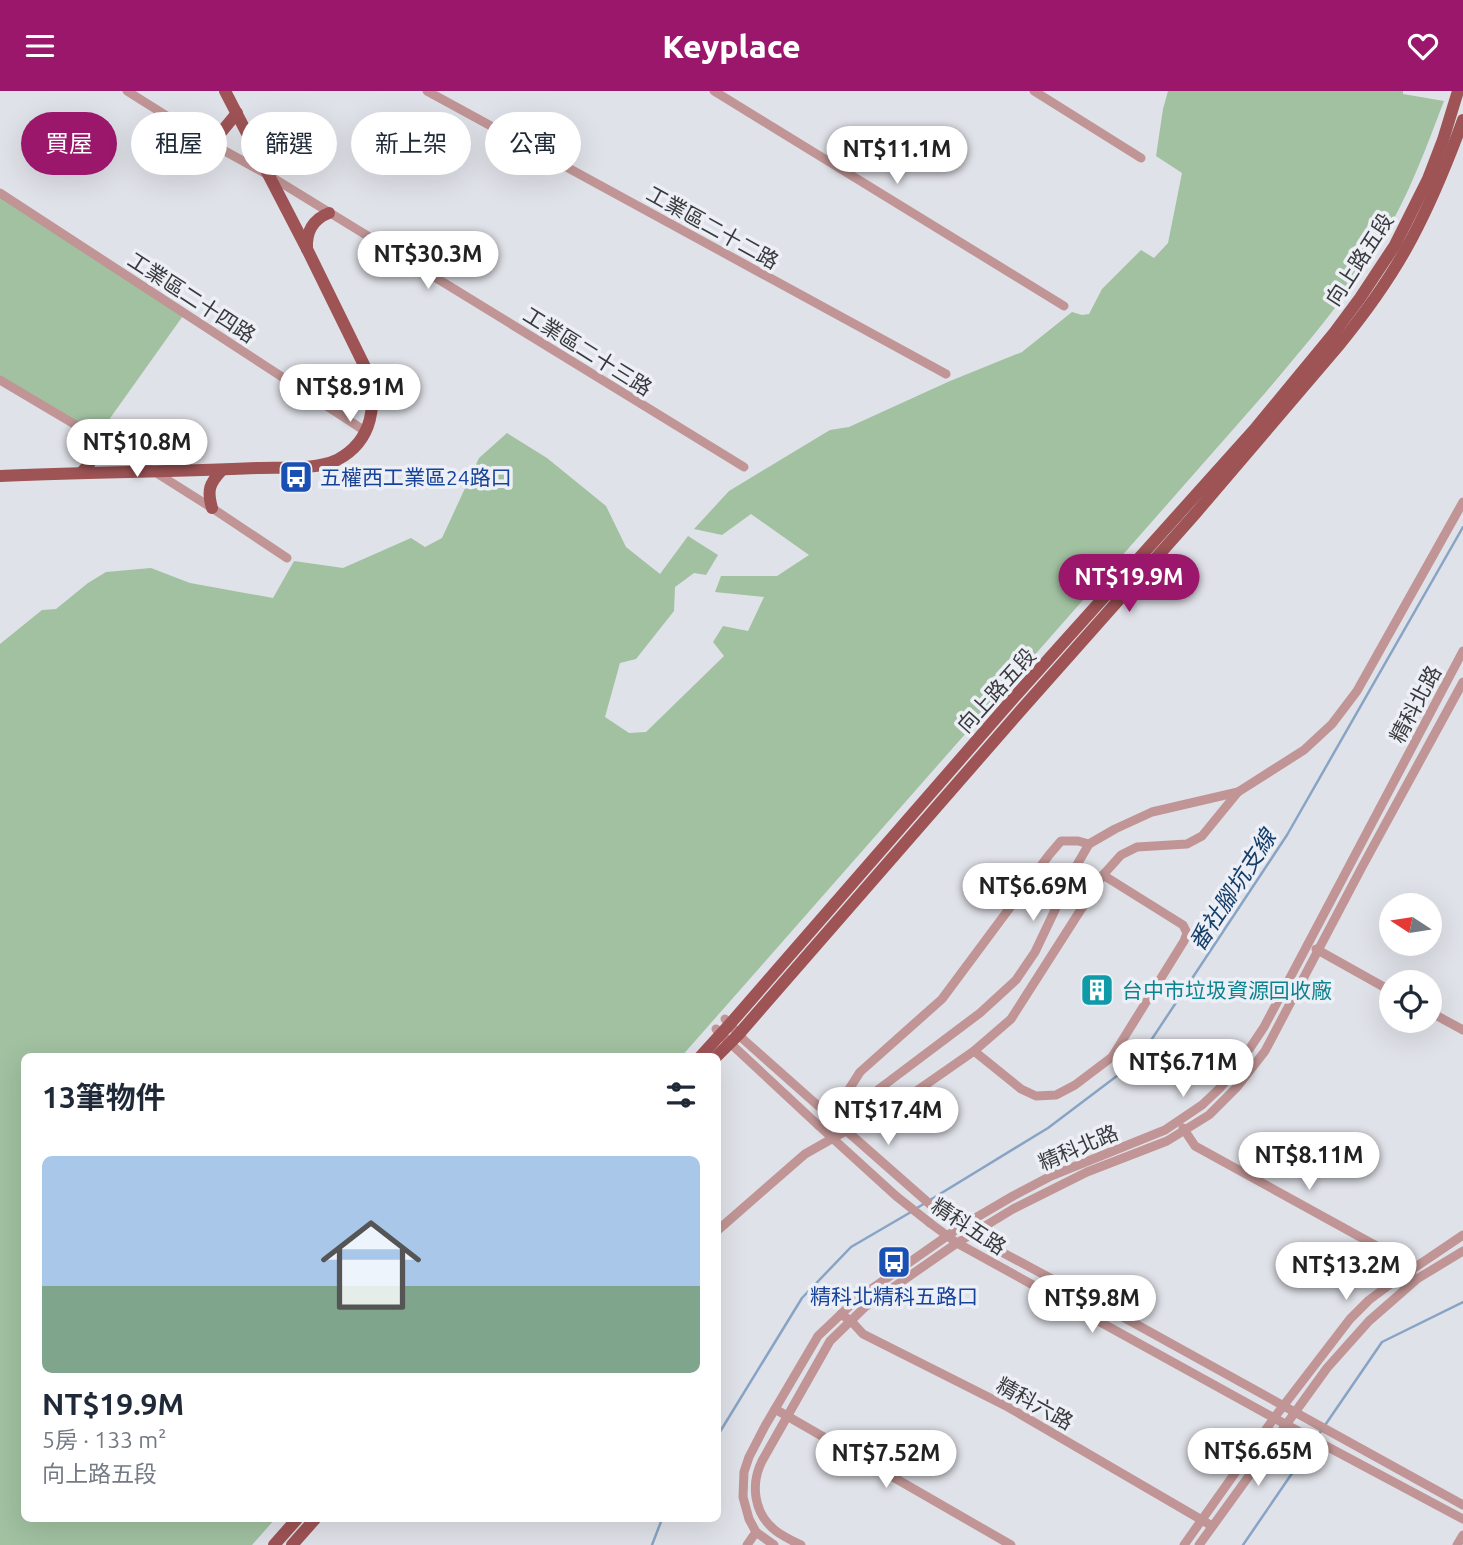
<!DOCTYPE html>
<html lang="zh-TW">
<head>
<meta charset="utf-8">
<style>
	body { margin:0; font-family:Ubuntu,"Noto Sans TC",sans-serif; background:#f2f2f3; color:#1f2937; height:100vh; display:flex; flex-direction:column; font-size:26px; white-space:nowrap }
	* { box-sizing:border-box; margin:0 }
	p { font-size:23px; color:#747a83 }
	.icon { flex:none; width:38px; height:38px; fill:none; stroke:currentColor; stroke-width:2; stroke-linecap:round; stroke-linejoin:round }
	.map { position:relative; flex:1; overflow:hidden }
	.details { position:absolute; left:21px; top:962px; width:700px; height:469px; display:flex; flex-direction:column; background:#fff; border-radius:10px; box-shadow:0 7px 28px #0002 }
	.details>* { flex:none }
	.guide { position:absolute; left:21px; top:21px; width:700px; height:63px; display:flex; gap:14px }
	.needle { width:46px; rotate:282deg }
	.buttons { position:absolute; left:1379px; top:802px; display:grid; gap:14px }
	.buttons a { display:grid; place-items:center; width:63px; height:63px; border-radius:50%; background:#fff; box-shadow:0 7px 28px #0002; font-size:35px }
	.price { position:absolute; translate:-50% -60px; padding:0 16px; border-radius:24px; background:#fff; color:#222; font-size:23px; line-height:46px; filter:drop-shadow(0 2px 4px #0008) }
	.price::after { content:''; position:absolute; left:50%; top:42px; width:21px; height:16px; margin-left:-10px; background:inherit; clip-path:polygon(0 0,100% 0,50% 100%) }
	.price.current { background:#9a176b; color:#fff }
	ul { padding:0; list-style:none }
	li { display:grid; align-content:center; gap:14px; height:371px; padding:0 21px }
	li span { display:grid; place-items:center; height:217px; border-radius:10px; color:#555 }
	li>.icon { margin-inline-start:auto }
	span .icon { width:126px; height:126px; fill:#fffc; stroke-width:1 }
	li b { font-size:30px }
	h2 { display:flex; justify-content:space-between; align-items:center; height:84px; padding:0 21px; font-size:30px }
	.pill { padding:0 24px; border-radius:32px; background:#fff; box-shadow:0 7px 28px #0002; font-size:24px; line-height:63px }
	.pill.current { background:#9a176b; color:#fff }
	header { display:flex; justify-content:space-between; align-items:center; height:91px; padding:0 21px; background:#9a176b; color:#fff; font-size:32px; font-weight:800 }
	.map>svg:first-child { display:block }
</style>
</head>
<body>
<header><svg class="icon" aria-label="menu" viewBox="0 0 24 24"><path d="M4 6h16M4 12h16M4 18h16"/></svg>Keyplace<svg class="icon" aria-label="heart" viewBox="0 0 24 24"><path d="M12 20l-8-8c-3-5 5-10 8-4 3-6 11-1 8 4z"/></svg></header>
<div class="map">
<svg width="1463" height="1454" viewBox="0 0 1463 1454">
	<rect width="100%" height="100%" fill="#e0e2e9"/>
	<g fill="#a1c1a1">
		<path d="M 1168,0 L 1403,0 L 1403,3 L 1444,10 C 1426,57 1409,104 1383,147 C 1350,203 1307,252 1266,301 L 681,966 L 24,966 L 24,1428 L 275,1428 L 252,1454 L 0,1454 L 0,553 L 42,519 L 56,518 L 88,492 L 106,481 L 151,477 L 190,492 L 273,507 L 294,470 L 343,477 L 411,447 L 425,456 L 442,447 L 479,367 L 507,342 L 547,367 L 606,415 L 626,456 L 660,483 L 688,445 L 718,464 L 706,484 L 694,482 L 675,496 L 674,520 L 636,568 L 620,572 L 605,626 L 629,642 L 646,641 L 724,565 L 713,551 L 723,535 L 748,540 L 764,506 L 715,501 L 721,485 L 777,485 L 809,464 L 751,423 L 722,444 L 694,438 L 729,400 L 830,339 L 849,336 L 950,290 L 1022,261 L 1072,221 L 1082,224 L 1089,223 L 1102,198 L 1141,159 L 1154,167 L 1168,152 L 1182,82 L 1156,65 L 1163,18 Z"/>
		<polygon points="0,103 185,222 96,347 0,289"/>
	</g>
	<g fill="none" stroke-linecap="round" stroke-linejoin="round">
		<g stroke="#88a4c5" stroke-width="2.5">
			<polyline points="917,1117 1048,1037 1138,969 1287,744 1463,436"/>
			<polyline points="718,1344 802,1207 851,1156 911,1121"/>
			<polyline points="652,1454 662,1428"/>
			<polyline points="1243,1454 1382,1251 1463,1211"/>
		</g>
		<g stroke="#c19595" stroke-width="9">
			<polyline points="127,0 205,49 270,85 744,376"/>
			<polyline points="427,0 946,283"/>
			<polyline points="714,0 1064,215"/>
			<polyline points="1034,0 1141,67"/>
			<polyline points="0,102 365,340"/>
			<polyline points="0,289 155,381 212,417 287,467"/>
			<polyline points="1316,858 1391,900"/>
			<polyline points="1430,921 1463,939"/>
			<polyline points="725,928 744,949 824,1020"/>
			<polyline points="716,938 730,952 818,1034"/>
			<polyline points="974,960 1011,928 1103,784 1121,764 1137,756 1187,753 1202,745 1238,701 1304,659 1332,633 1357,600 1463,411"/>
			<polyline points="849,1024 871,1004 980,922 1016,889 1035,861 1074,779 1089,753 1115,738 1152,721 1238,701"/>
			<polyline points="861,1032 849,1024 846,1003 860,981 942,908 1049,764 1061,750 1078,750 1089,753"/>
			<polyline points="1183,1037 1195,1055 1391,1163 1412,1182"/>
			<polyline points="932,1115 970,1144 1132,1231 1463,1414"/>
			<polyline points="930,1132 957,1152 1285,1333 1463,1428"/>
			<polyline points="718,1139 805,1063 918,999 974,960 1021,998 1036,1005 1056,1004 1075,994 1112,966 1184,850 1187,842 1183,834 1103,784"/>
			<polyline points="841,1223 852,1231 863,1243 1008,1316 1212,1435"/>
			<polyline points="775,1318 1011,1454"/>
			<polyline points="747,1454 756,1441"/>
			<polyline points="774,1454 756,1441 749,1428 743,1406 744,1381 749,1366 765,1335 818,1245 857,1208 960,1136 1013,1105 1051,1085 1165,1039 1202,1014 1220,997 1238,975 1264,936 1463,560"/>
			<path d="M 801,1454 C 793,1450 784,1446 776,1440 C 754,1423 750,1394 762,1370 L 830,1250 L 865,1216 L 957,1152 L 1013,1118 L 1087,1081 L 1167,1050 L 1209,1024 L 1237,996 L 1265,960 L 1362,776 L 1463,591"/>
			<polyline points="1184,1454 1274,1327 1350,1228 1369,1209 1392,1192 1463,1144"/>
			<polyline points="1199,1454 1327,1277 1369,1230 1417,1188 1463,1160"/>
			<polyline points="1457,1454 1463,1444"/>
		</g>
		<g stroke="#9e5355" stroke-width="12">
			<polyline points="205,49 218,45 237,22"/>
			<path d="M 307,158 C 306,141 313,128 329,122"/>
			<path d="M 82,381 C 91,371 100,361 96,347"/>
			<path d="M 0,385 C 86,381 171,381 257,377 C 281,376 316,379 337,369 C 373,350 379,312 365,276 L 307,158 L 225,0"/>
			<path d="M 212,417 C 207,399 209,393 222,379"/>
			<polyline points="700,966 730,933 1010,611 1254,339 1334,242 1360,207 1395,154 1428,88 1443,49 1458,0"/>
			<path d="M 716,966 L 738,944 L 1022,618 L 1195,423 L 1339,254 C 1366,221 1392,185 1412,147 C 1432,109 1448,70 1463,29"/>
			<polyline points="274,1454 297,1428"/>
			<polyline points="292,1454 315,1428"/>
		</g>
		<g stroke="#c19595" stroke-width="9">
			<polyline points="824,1020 932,1115"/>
			<polyline points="818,1034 896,1105 930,1132"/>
		</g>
	</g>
	<defs>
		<symbol id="bus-square" viewBox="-11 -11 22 22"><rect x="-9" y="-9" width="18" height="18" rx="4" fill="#1a4fb4" stroke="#edeff6"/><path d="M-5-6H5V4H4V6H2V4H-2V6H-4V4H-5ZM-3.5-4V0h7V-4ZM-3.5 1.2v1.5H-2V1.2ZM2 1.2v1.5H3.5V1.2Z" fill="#fff"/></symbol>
		<symbol id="building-square" viewBox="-11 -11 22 22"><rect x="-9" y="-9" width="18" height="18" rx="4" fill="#0f9aa8" stroke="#edeff6"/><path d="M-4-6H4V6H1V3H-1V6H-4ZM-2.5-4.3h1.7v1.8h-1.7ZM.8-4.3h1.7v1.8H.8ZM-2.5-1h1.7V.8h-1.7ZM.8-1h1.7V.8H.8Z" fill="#fff"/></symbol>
	</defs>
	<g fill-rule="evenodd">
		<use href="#bus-square" x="277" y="367" width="38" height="38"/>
		<use href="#building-square" x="1078" y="880" width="38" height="38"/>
		<use href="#bus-square" x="875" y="1152" width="38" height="38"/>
	</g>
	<g text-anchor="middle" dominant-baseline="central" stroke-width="7" stroke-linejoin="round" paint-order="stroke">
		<g font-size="21" fill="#393a3d" stroke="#edeff6">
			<text transform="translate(713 136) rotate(29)">工業區二十二路</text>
			<text transform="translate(1359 168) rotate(-57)">向上路五段</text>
			<text transform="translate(192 206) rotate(33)">工業區二十四路</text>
			<text transform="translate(588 260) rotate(32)">工業區二十三路</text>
			<text transform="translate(996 599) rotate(-48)">向上路五段</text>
			<text transform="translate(1415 613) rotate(-62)">精科北路</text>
			<text transform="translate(1078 1056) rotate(-23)">精科北路</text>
			<text transform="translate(969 1135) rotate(33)">精科五路</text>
			<text transform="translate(1035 1312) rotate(29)">精科六路</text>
		</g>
		<g font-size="21" fill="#164399" stroke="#edeff6" text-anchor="start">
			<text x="320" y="386">五權西工業區24路口</text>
			<text x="894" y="1205" text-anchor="middle">精科北精科五路口</text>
		</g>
		<g font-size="21" fill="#0d838f" stroke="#edeff6" text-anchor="start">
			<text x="1122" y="899">台中市垃圾資源回收廠</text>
		</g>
		<g font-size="23" font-style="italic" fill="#163e69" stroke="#edeff6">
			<text transform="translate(1232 799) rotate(-57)">番社腳坑支線</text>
		</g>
	</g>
</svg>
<div class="buttons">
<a><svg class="needle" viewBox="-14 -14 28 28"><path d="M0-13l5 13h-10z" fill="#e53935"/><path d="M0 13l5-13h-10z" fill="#747a83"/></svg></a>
<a><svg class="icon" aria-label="locate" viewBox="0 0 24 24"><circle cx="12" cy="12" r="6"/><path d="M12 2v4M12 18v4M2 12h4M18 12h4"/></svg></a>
</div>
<b class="price" style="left:897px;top:95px">NT$11.1M</b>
<b class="price" style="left:428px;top:200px">NT$30.3M</b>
<b class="price" style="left:350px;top:333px">NT$8.91M</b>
<b class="price" style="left:137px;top:388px">NT$10.8M</b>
<b class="price current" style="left:1129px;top:523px">NT$19.9M</b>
<b class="price" style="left:1033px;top:832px">NT$6.69M</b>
<b class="price" style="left:1183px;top:1008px">NT$6.71M</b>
<b class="price" style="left:888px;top:1056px">NT$17.4M</b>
<b class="price" style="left:1309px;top:1101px">NT$8.11M</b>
<b class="price" style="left:1346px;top:1211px">NT$13.2M</b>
<b class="price" style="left:1092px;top:1244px">NT$9.8M</b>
<b class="price" style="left:1258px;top:1397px">NT$6.65M</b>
<b class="price" style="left:886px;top:1399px">NT$7.52M</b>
<div class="guide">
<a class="pill current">買屋</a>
<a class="pill">租屋</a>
<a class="pill">篩選</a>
<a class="pill">新上架</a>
<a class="pill">公寓</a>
</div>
<section class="details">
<h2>13筆物件<svg class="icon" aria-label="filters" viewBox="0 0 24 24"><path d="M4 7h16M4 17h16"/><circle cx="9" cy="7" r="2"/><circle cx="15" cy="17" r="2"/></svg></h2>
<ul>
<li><span style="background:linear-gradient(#a9c7e8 60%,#7fa58c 0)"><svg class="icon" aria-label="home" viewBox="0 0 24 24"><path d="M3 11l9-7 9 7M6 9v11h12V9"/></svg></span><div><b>NT$19.9M</b><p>5房 · 133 m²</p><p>向上路五段</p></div></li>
</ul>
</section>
</div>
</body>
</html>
